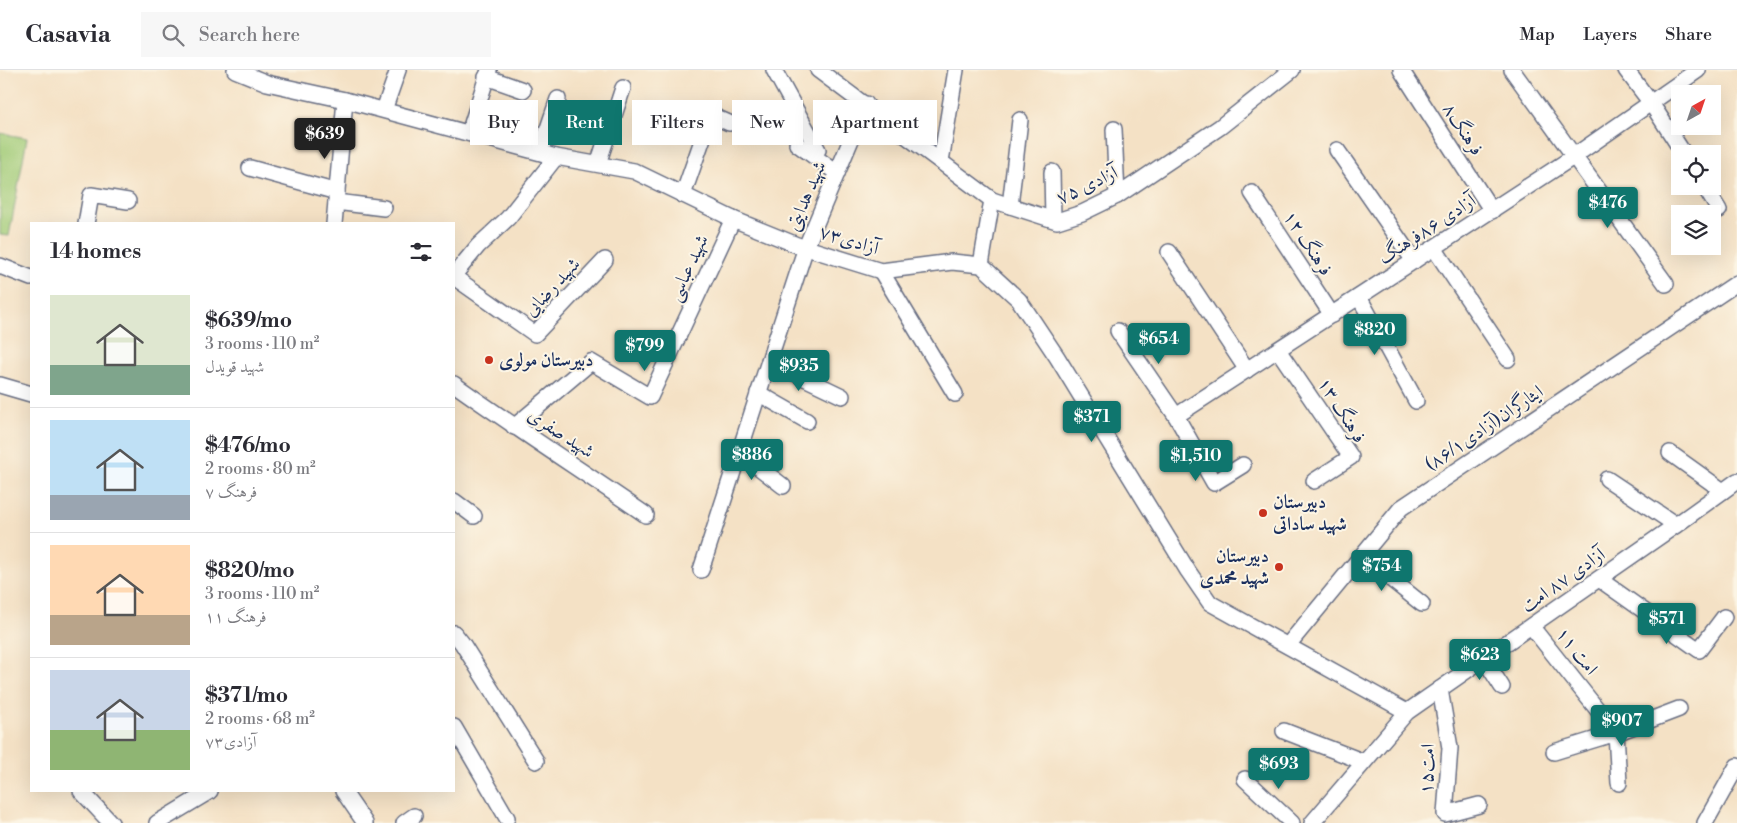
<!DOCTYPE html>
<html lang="en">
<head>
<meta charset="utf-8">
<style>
	body { margin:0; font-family:"Libre Bodoni",Amiri,serif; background:#f7f7f7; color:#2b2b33; height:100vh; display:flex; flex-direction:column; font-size:19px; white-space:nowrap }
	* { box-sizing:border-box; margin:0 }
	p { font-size:16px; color:#7c7c81 }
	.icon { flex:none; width:28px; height:28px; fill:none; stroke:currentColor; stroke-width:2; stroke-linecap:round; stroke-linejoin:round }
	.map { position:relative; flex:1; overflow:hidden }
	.sheet { position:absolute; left:30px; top:152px; width:425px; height:570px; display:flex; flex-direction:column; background:#fff; border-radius:0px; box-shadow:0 5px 20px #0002 }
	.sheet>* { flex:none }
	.hud { position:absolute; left:470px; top:30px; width:475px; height:45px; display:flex; gap:10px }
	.needle { width:32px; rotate:40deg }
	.buttons { position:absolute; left:1671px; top:15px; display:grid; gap:10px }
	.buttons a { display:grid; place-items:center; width:50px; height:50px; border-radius:0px; background:#fff; box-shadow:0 5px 20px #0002; font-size:25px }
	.price { position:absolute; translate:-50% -42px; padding:0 11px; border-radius:5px; background:#0f766e; color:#fff; font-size:16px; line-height:32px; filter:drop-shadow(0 1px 2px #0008) }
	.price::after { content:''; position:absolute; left:50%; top:30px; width:15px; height:11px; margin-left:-8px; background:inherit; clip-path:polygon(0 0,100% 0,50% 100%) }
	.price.active { background:#222; color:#fff }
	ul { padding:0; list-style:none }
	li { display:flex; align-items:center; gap:15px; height:125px; padding:0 20px }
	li+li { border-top:1px solid #e1e1e2 }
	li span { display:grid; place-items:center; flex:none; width:140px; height:100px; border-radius:0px; color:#555 }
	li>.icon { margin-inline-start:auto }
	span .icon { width:60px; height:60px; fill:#fffc; stroke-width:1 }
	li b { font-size:21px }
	h2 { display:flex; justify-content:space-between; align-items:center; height:60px; padding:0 20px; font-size:21px }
	.tag { padding:0 18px; border-radius:0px; background:#fff; box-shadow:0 5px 20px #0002; font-size:18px; line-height:45px }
	.tag.active { background:#0f766e; color:#fff }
	header { display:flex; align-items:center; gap:30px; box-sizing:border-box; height:70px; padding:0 25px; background:#fff; border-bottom:1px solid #e1e1e2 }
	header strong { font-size:24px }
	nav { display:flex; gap:28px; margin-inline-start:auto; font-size:18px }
	.search { width:350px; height:45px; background:#f7f7f7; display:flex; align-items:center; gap:12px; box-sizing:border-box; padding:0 18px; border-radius:0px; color:#7c7c81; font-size:19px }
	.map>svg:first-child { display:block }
</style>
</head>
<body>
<header>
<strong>Casavia</strong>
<div class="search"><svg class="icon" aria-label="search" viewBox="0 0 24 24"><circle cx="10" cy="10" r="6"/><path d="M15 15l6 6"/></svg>Search here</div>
<nav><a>Map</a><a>Layers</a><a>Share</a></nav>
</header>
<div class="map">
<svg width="1737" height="753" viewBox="0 0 1737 753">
	<rect width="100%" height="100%" fill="#fcf5e5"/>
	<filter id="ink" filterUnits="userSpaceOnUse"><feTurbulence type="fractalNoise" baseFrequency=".02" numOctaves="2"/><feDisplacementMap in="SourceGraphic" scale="10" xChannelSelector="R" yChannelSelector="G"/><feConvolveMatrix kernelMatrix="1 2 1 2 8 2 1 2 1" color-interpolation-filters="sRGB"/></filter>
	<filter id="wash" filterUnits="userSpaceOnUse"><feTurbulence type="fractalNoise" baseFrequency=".0096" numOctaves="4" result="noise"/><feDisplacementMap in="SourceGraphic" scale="20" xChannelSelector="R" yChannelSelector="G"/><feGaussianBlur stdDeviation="1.12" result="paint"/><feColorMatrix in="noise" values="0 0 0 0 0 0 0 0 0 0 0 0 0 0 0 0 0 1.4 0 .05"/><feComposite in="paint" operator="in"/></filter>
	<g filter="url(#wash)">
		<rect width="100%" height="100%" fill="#f4e1c5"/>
		<polygon fill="#a0cb77" stroke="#5e7d6a" points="0,63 27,68 9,166 0,165"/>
	</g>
	<g filter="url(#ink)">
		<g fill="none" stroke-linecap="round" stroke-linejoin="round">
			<defs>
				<g id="minor">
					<polyline points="235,0 267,13 345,30 556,87 634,101 733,149 797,175 881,201 952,192 981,195 1019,230 1057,287 1188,501 1210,533 1407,642"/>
					<polyline points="774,0 818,80"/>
					<polyline points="818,0 992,130 1057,151 1082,143 1117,126 1220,57 1292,0"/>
					<polyline points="1401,0 1492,141"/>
					<polyline points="1512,0 1666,214"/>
					<polyline points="1626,0 1651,33 1684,84"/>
					<polyline points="486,7 523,20"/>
					<polyline points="384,40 398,0"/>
					<polyline points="1114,59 1117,126"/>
					<polyline points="469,63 489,0"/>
					<polyline points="797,74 837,103"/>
					<polyline points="1337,80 1414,191"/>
					<polyline points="540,82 558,29"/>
					<polyline points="941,91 956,0"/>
					<polyline points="598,94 623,18"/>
					<polyline points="250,98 337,122"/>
					<polyline points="1052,102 1053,149"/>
					<polyline points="1704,116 1719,140"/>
					<polyline points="1252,123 1332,245"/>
					<polyline points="683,125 711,45 729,53"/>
					<polyline points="336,132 384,138"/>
					<polyline points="1010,136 1020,50"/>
					<polyline points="86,154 91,125 128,131"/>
					<polyline points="334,154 345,30"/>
					<polyline points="1434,178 1508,289"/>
					<polyline points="1169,182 1247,300"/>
					<polyline points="981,195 992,130"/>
					<polyline points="0,196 31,208"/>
					<polyline points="881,201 955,324"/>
					<polyline points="454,205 478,176 508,148 556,87"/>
					<polyline points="454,207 535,264 605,190"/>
					<polyline points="1359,227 1416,331"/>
					<polyline points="1118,261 1176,346 1214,413 1243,395"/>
					<polyline points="1278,280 1351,387 1314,411"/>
					<polyline points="769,291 842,326"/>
					<path d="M 454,314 C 517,359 582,401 646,445"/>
					<polyline points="0,315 31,324"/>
					<polyline points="758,323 807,351"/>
					<polyline points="1176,346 1567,91 1698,0"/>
					<polyline points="514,357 591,292 650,327 733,149"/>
					<polyline points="739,382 783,416"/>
					<polyline points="1670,383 1723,421"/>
					<polyline points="1607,409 1676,455"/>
					<polyline points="454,431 474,446"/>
					<polyline points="1362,486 1422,534"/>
					<polyline points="701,500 806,177 866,34"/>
					<polyline points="1599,509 1699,580 1724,547"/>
					<polyline points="1531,556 1616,663 1619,713"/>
					<polyline points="454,563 462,573 536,691"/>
					<polyline points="1288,575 1401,438 1737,213"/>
					<polyline points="1484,589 1502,617"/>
					<polyline points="1440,619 1450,678 1445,744 1479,735"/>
					<polyline points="454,657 507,748"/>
					<polyline points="1284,661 1364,692"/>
					<polyline points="1554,682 1616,663 1679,639"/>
					<polyline points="1245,709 1292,753"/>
					<polyline points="81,721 111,753"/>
					<polyline points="343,721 365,753"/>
					<polyline points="157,753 210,721"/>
					<polyline points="404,753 414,746"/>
					<polyline points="1312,753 1407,642 1676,455 1737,411"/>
					<polyline points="1705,753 1737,696"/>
				</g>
			</defs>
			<use href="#minor" stroke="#676d82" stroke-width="18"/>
			<use href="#minor" stroke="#fff" stroke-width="15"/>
		</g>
	</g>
	<g fill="#c8321e" stroke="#fcf5e5" stroke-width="2">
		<circle cx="489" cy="290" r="5"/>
		<circle cx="1263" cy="443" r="5"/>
		<circle cx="1279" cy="497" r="5"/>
	</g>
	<g text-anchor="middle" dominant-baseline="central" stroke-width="4" stroke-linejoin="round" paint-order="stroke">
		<g font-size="19" fill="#1b2f5e" stroke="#fcf5e5">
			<text transform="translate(1463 59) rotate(57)">فرهنگ۸</text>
			<text transform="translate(1087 115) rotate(-25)">آزادی ۷۵</text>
			<text transform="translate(806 126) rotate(-67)">شهید هدایتی</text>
			<text transform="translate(1427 159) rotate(-33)">آزادی ۸۶فرهنگ</text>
			<text transform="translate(849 170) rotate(17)">آزادی۷۳</text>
			<text transform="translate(1308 173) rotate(57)">فرهنگ ۱۲</text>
			<text transform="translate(688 198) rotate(-65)">شهید عباسی</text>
			<text transform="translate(552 217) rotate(-47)">شهید رضایی</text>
			<text transform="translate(1342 340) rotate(58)">فرهنگ ۱۳</text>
			<text transform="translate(1484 358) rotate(-34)">ایثارگران(آزادی۸۶/۱)</text>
			<text transform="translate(561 363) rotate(33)">شهید صفری</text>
			<text transform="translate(1563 510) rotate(-35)">آزادی ۸۷ امت</text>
			<text transform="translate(1577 581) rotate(52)">امت ۱۱</text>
			<text transform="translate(1427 699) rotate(-88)">امت۱۵</text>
		</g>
		<g font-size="19" font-weight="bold" fill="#1b2f5e" stroke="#fcf5e5" text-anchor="start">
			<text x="499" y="290">دبیرستان مولوی</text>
			<text x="1273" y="432">دبیرستان<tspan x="1273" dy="22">شهید ساداتی</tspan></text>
			<text x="1269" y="486" text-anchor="end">دبیرستان<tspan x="1269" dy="22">شهید محمدی</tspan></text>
		</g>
	</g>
</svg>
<div class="buttons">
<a><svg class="needle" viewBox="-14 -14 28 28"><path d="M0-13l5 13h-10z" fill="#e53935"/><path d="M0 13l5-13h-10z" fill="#7c7c81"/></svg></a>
<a><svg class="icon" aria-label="locate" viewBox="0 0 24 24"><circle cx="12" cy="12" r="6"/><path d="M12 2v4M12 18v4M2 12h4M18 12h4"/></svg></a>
<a><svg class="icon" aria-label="layers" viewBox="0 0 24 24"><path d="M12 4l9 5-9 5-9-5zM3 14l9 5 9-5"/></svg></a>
</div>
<b class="price active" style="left:325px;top:90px">$639</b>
<b class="price" style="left:1608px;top:159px">$476</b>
<b class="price" style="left:1375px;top:286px">$820</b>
<b class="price" style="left:1159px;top:295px">$654</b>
<b class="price" style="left:645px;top:302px">$799</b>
<b class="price" style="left:799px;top:322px">$935</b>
<b class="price" style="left:1092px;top:373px">$371</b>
<b class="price" style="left:752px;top:411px">$886</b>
<b class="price" style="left:1196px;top:412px">$1,510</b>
<b class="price" style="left:1382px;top:522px">$754</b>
<b class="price" style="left:1667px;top:575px">$571</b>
<b class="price" style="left:1480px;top:611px">$623</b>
<b class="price" style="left:1622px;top:677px">$907</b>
<b class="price" style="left:1279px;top:720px">$693</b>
<div class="hud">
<a class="tag">Buy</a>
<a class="tag active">Rent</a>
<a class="tag">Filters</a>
<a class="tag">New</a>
<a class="tag">Apartment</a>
</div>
<section class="sheet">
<h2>14 homes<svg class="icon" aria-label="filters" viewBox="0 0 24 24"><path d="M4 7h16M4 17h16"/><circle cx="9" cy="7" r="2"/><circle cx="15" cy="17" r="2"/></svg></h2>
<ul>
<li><span style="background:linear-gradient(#dfe7d0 70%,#7fa58c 0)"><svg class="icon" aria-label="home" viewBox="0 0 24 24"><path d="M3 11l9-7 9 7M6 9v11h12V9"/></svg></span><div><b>$639/mo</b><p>3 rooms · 110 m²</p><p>شهید قویدل</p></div></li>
<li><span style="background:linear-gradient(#bfe0f5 75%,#9aa5b1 0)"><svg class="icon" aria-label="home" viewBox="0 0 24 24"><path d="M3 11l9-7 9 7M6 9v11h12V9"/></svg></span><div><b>$476/mo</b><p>2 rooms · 80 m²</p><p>فرهنگ ۷</p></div></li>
<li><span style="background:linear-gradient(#ffd9b3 70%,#b9a48a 0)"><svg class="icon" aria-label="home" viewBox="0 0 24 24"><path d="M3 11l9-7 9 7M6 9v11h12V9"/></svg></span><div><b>$820/mo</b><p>3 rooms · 110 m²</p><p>فرهنگ ۱۱</p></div></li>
<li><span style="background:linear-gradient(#c9d6e8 60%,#8fb573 0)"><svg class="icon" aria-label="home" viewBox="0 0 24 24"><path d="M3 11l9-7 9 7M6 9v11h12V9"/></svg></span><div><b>$371/mo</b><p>2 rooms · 68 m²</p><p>آزادی۷۳</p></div></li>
</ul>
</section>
</div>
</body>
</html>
